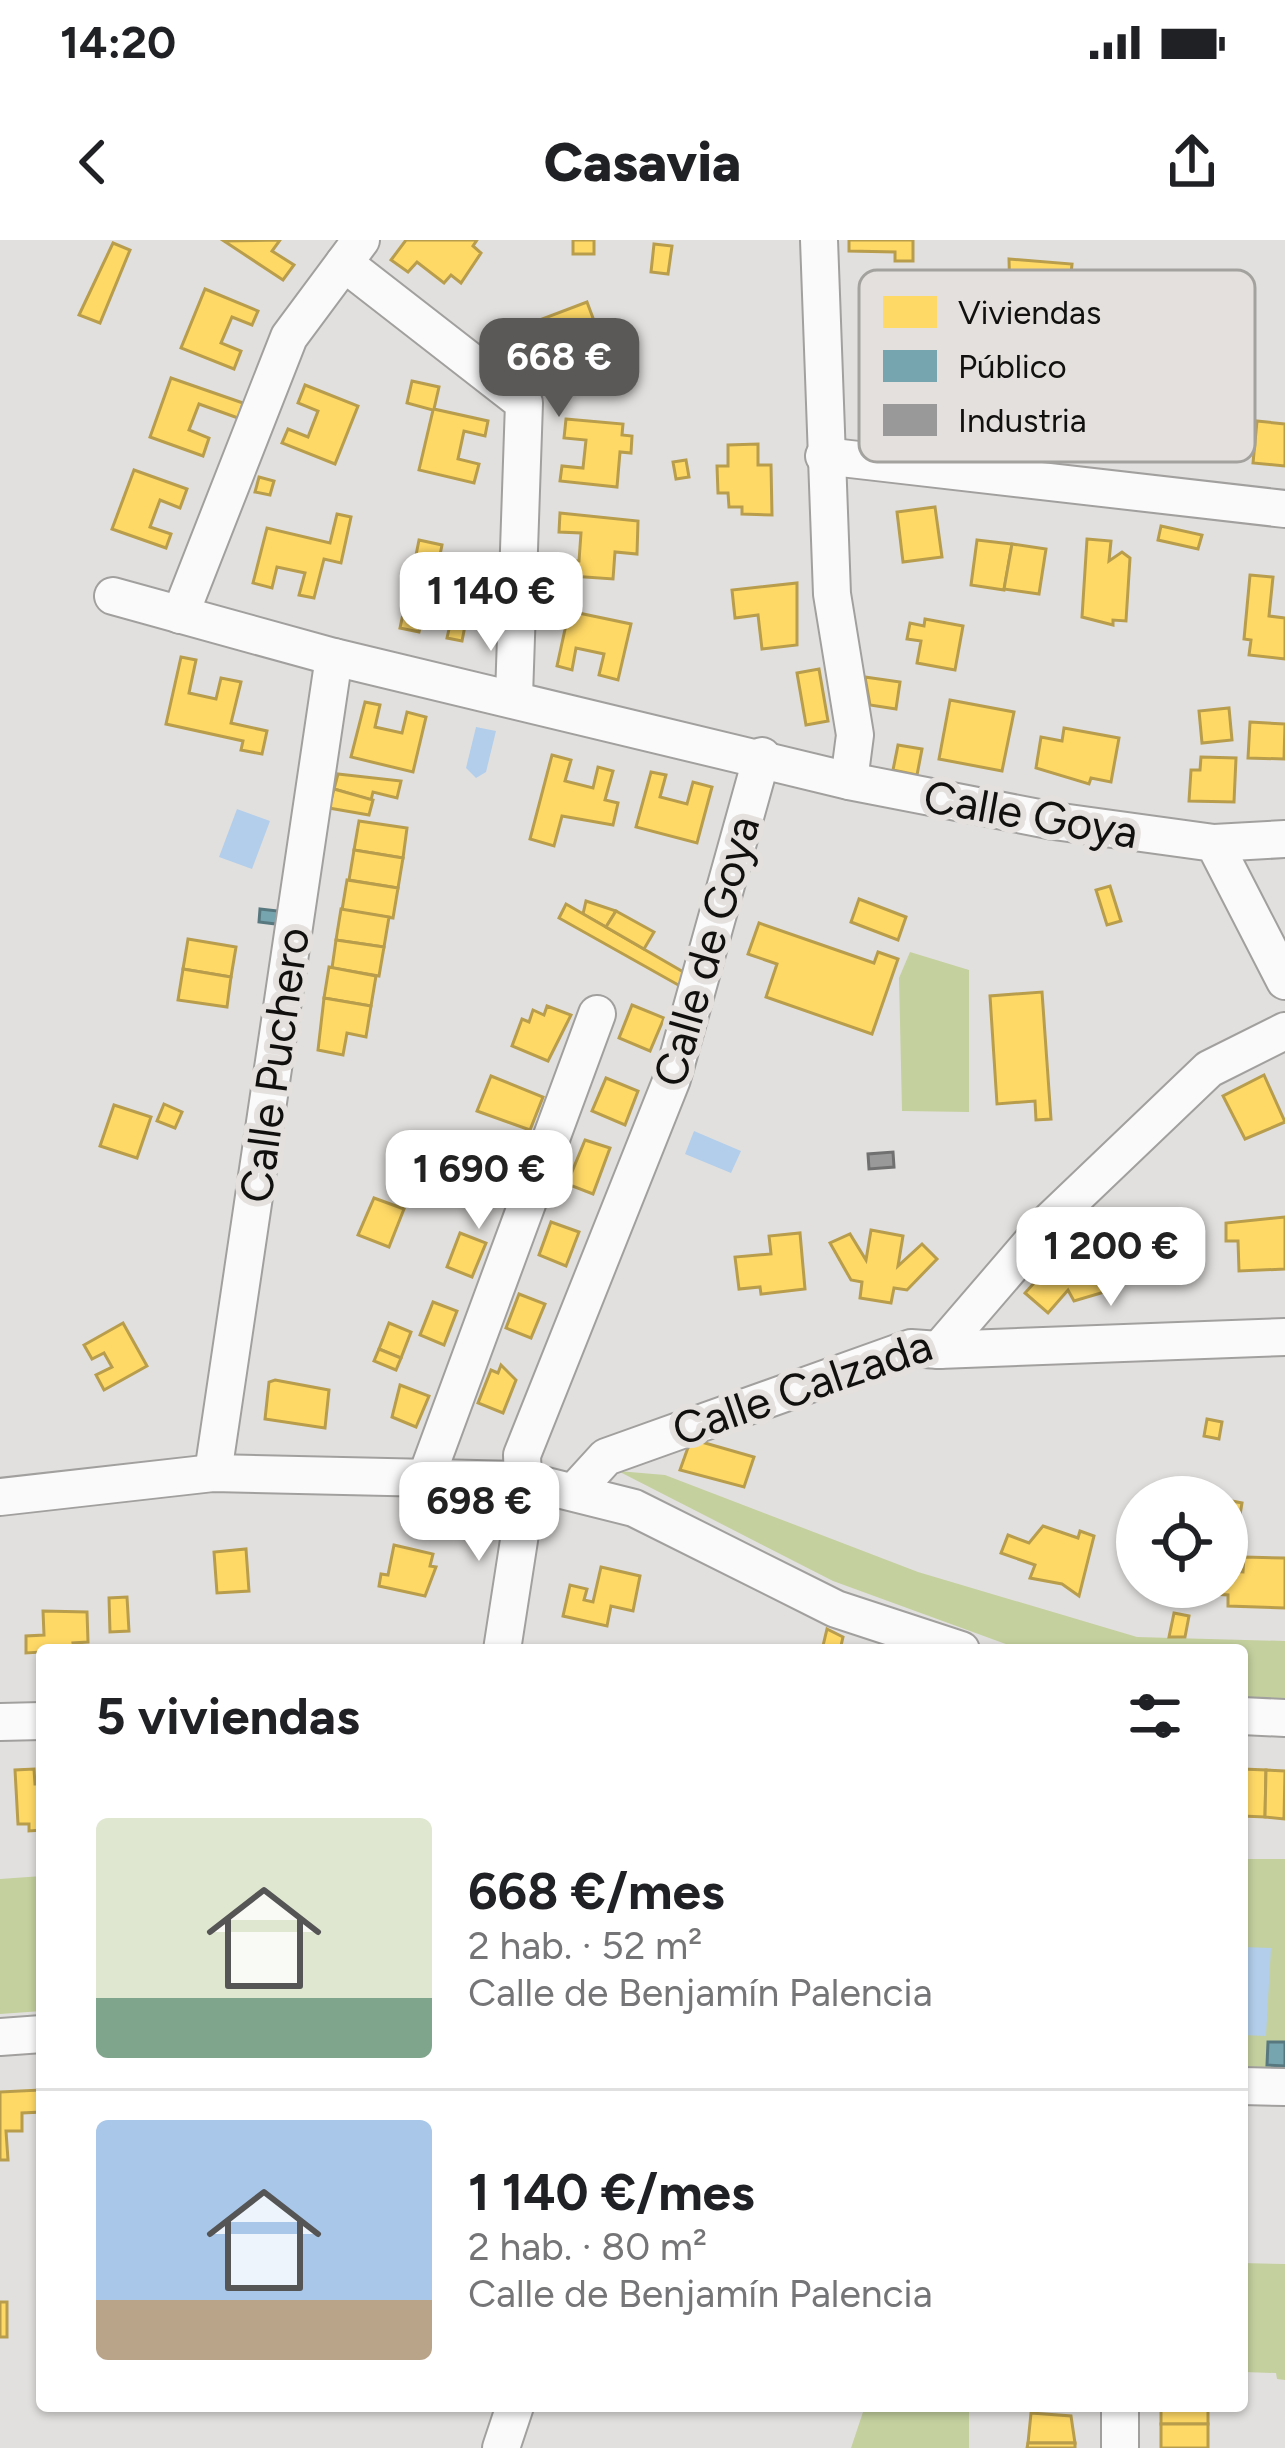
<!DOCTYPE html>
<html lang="es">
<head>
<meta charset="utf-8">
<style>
	body { margin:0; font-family:Figtree,sans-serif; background:#f2f2f2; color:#202124; height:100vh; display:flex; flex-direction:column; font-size:45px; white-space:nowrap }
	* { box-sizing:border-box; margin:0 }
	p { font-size:39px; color:#757577 }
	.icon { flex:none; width:66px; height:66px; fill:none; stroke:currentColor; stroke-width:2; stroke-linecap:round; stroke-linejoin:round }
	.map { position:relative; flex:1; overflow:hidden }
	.drawer { position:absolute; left:36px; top:1404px; width:1212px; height:768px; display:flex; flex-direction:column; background:#fff; border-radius:12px; box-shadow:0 3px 9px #0004 }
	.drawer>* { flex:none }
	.controls { position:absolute; left:1116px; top:1236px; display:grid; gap:24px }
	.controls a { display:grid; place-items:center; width:132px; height:132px; border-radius:50%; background:#fff; box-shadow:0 3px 9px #0004; font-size:60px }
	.price { position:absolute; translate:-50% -102px; padding:0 27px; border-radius:24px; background:#fff; color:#222; font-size:39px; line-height:78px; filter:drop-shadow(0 3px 6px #0008) }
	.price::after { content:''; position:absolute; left:50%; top:72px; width:36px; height:27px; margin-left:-18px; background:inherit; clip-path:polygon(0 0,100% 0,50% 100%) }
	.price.active { background:#5a5957; color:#fff }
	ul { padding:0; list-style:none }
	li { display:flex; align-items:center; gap:36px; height:300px; padding:0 60px }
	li+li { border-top:3px solid #e0e0e0 }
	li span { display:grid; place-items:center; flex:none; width:336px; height:240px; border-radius:12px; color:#555 }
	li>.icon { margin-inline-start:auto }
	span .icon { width:144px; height:144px; fill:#fffc; stroke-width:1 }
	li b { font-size:51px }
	h2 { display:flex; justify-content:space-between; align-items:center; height:144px; padding:0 60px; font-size:51px }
	.status { display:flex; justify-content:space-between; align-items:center; height:84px; padding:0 60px; background:#fff; direction:ltr }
	.status svg { height:33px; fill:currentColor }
	header { display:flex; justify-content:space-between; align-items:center; height:156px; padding:0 60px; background:#fff; font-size:54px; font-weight:800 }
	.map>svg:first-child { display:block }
</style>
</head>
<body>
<div class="status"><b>14:20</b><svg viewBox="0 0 49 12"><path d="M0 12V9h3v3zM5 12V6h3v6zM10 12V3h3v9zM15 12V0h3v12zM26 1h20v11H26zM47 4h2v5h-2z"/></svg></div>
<header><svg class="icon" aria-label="back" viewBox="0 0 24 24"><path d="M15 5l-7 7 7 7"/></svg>Casavia<svg class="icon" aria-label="share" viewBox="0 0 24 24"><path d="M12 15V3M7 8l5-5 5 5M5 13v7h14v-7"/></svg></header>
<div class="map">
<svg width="1285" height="2208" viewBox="0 0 1285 2208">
	<rect width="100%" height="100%" fill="#e2e0de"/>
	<g fill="#c4d09e">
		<polygon points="910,712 969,730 969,872 902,871 899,738"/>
		<polygon points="618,1231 665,1235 918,1332 1137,1397 1285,1401 1285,1461 1242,1462 1242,1410 1022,1410 833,1341"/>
		<polygon points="1242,1619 1285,1619 1285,1830 1242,1829"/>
		<polygon points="42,1636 42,1771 0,1774 0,1639"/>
		<polygon points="1242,2023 1285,2024 1285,2140 1277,2139 1276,2133 1243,2132"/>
		<polygon points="865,2166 969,2166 969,2208 851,2208"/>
	</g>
	<g fill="#b2ceeb">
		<polygon points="476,487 496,491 486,532 476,538 466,528"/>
		<polygon points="237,569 270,581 252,629 219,617"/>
		<polygon points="694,891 741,911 731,933 685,914"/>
		<polygon points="1242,1707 1271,1708 1266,1796 1242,1795"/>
	</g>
	<g fill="#ffd966" stroke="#b89d4c" stroke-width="3">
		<polygon points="280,0 272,11 294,25 283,40 224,1"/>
		<polygon points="406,0 477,0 473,6 481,13 461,43 451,35 444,43 417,22 408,32 391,20"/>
		<rect x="573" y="0" width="21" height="14"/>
		<polygon points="849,0 913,0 913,21 895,21 895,12 849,11"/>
		<polygon points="113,3 130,10 100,83 79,75"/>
		<polygon points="654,4 672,6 668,34 651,32"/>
		<polygon points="1009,19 1072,24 1068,64 1010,59"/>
		<polygon points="205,49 258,71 252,85 232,77 221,103 241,111 234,129 181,108"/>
		<polygon points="587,62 609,121 556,141 550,126 571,119 561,92 541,100 534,82"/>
		<polygon points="171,138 243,163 238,178 199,164 189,190 209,198 203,216 150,197"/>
		<polygon points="412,141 439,147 434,169 488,181 485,196 464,191 458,219 479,224 474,243 419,230 433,170 407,163"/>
		<polygon points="305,145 358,166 335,224 282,203 288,189 308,197 318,171 298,163"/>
		<polygon points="566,179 623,184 622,195 632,196 631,213 620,212 617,247 560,241 562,226 583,228 586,200 564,198"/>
		<polygon points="1257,181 1285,184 1285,226 1253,223"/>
		<polygon points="758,204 758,225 771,225 772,275 742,274 742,267 729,267 728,253 718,253 717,226 728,226 728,205"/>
		<polygon points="686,220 689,237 676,239 673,222"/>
		<polygon points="134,230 187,249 180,268 160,260 150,287 171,294 166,308 112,289"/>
		<polygon points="259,237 274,241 270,255 255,252"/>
		<polygon points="935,267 942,317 903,322 897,272"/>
		<polygon points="560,273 638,281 637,314 615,312 613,339 557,335 557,321 579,321 581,293 559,292"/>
		<polygon points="337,274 351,277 341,323 324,319 314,358 299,355 305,333 277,327 272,348 253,343 267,288 330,303"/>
		<polygon points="1161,286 1202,295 1198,309 1158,300"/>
		<polygon points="1087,299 1111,301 1109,321 1122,312 1130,318 1126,381 1113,380 1113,385 1082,377"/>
		<polygon points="419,300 442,305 438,325 415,320"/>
		<polygon points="977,300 1012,304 1004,350 971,345"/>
		<polygon points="1012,304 1046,309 1039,354 1004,349"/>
		<polygon points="412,332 473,345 462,401 447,398 452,376 424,371 419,392 400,388"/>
		<polygon points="1250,335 1273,337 1269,376 1285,378 1285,419 1249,415 1251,400 1244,399"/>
		<polygon points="797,343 797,405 762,409 758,375 735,378 732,350"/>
		<polygon points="569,371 631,384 618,440 599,435 604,414 576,408 572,430 557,426"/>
		<polygon points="925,379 963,386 955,430 917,423 921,401 907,399 910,383 924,386"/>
		<polygon points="181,417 196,420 189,453 216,459 221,438 241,442 231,483 267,491 262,514 241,510 243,501 166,484"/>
		<polygon points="819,429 828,481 806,485 797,433"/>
		<polygon points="865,437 900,442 896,469 870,465"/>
		<polygon points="950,460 1014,472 1002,531 939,519"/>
		<polygon points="365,462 380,465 375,487 402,493 407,472 426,477 413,532 351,517"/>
		<polygon points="1229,468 1232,500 1202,503 1199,471"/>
		<polygon points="1250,482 1285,484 1284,519 1248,518"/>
		<polygon points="1064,488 1119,498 1111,542 1091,538 1089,544 1036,528 1041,497 1062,501"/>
		<polygon points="898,505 922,509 917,535 893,530"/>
		<polygon points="552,515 571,520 565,541 593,548 598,527 613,531 605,560 618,563 613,585 562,576 554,606 530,599"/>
		<polygon points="1201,517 1236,518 1234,562 1189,561 1191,530 1200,530"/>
		<polygon points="651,532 666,535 660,557 687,564 693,542 712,547 697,603 636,587"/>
		<polygon points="338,534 401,541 397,558 373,552 371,560 334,549"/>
		<polygon points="334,549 373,560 369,575 329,568"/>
		<polygon points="359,581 407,588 403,618 354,610"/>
		<polygon points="354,610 403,618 398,648 349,640"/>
		<polygon points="347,640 398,648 393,678 342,670"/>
		<polygon points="1110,646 1121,681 1107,685 1096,650"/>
		<polygon points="859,659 906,677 898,700 851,682"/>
		<polygon points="586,661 616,671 606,687 583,674"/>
		<polygon points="566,664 692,737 689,751 559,678"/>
		<polygon points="341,669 389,677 384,707 336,700"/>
		<polygon points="616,671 654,692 644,709 606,687"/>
		<polygon points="759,683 874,723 878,712 898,719 872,794 766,757 777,724 748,714"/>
		<polygon points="188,699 236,707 231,737 183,729"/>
		<polygon points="336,700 384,707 379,736 332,728"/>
		<polygon points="329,727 376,736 371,766 324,758"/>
		<polygon points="183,729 231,737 227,767 178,760"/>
		<polygon points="1042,752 1051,879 1036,880 1035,861 997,864 990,756"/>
		<polygon points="324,758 371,766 366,797 347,793 343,815 318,810"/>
		<polygon points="632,765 664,778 650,811 619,798"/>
		<polygon points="547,766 571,775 548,821 512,806 522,779 529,782 533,770 544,775"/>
		<polygon points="1264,835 1285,882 1245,899 1223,856"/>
		<polygon points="491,836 543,857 530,890 477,871"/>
		<polygon points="606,838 638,851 625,885 592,871"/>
		<polygon points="164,864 182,872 175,888 157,881"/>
		<polygon points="114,865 151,877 137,918 100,906"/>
		<polygon points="445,892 490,910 497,893 521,902 502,952 432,924"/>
		<polygon points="585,900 610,908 593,954 567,944"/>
		<polygon points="374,958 404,969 389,1007 358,995"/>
		<polygon points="1285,977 1285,1029 1239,1031 1238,1001 1226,1001 1226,983"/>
		<polygon points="551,982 579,992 566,1026 539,1015"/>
		<polygon points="871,990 903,996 898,1026 922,1004 937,1019 907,1050 894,1048 891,1063 860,1058 862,1042 851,1040 830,1003 850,994 866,1020"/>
		<polygon points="460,993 486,1003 472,1037 447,1027"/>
		<polygon points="800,993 805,1049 761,1054 760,1047 739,1049 735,1017 771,1014 769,996"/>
		<polygon points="1082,1005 1109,1028 1103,1034 1114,1032 1118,1048 1074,1061 1068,1050 1048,1073 1025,1053 1052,1023 1060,1031"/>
		<polygon points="519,1054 545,1064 531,1098 506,1088"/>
		<polygon points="433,1062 457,1071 444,1105 420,1095"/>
		<polygon points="123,1083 147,1126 104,1150 96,1135 112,1127 104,1113 92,1119 84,1105"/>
		<polygon points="389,1083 411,1092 401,1118 379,1109"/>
		<polygon points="379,1109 401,1118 396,1130 374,1121"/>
		<polygon points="501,1125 516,1140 503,1173 478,1163 491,1130 498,1133"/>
		<polygon points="275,1140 329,1150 325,1188 265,1179 269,1142"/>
		<polygon points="400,1145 429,1156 416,1187 392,1177"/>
		<polygon points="1207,1179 1222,1182 1219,1199 1204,1196"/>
		<polygon points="691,1199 754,1217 744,1247 680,1230"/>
		<polygon points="1227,1260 1242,1263 1239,1281 1227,1279"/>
		<polygon points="1043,1286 1078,1298 1080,1291 1094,1296 1079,1356 1062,1344 1030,1338 1035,1325 1001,1313 1008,1295 1029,1303"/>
		<polygon points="394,1305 433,1314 430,1326 436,1327 425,1356 379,1346 381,1334 388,1335"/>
		<polygon points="246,1309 249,1351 217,1353 214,1312"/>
		<polygon points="1244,1317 1285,1318 1285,1368 1228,1366 1228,1355 1213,1354 1214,1347 1227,1347 1227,1331 1243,1332"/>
		<polygon points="601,1327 640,1336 633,1371 611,1366 607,1386 563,1376 570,1345 587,1349 584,1360 593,1362"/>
		<polygon points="127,1357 129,1391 110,1392 109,1358"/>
		<polygon points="43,1371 87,1372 88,1402 73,1403 74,1410 42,1410 41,1425 41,1412 26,1413 26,1396 44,1395"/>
		<polygon points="1174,1373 1189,1376 1185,1397 1169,1397"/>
		<polygon points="827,1389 843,1397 840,1410 822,1410"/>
		<polygon points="34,1529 35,1544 42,1544 42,1590 29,1591 29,1584 18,1584 15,1530"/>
		<polygon points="1242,1529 1266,1530 1265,1577 1242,1576"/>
		<polygon points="1266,1530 1285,1531 1284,1579 1265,1577"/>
		<polygon points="40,1850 42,1872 22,1873 22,1891 6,1891 8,1920 0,1920 0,1852"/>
		<rect x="0" y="2062" width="7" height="35"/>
		<rect x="1161" y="2166" width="47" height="18"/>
		<polygon points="1031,2173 1071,2176 1075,2203 1028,2203"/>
		<rect x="1161" y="2184" width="47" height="24"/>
		<polygon points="1028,2203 1075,2203 1075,2208 1027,2208"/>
	</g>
	<g fill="#76a5af" stroke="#58787f" stroke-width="3">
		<polygon points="260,669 278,671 276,684 259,682"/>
		<polygon points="1268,1802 1285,1802 1285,1826 1267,1825"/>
	</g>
	<polygon fill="#999" stroke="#707070" stroke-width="3" points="893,912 894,927 869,929 868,914"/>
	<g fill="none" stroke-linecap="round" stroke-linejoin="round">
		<defs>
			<g id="street">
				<polyline points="819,0 832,354 855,495 849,541"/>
				<polyline points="344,23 524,163 514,456"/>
				<polyline points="824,216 1285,269"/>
				<polyline points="113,356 334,417 849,541 1054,581 1214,603 1285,741"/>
				<polyline points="180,375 289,97 361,0"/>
				<polyline points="1214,603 1285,599"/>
				<polyline points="939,1110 1285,1097"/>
				<polyline points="213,1233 334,417"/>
				<polyline points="427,1235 597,774"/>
				<polyline points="575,1251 606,1217 911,1108 939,1110 1050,981 1209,829 1285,791"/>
				<polyline points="0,1257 213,1233 522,1240 634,1268 836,1369 961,1410"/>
				<polyline points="502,1410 524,1268 522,1215 672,839 762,516"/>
				<polyline points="1242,1476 1285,1478"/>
				<polyline points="0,1482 42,1481"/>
				<polyline points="0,1797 42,1794"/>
				<polyline points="1242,1846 1285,1847"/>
				<polyline points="501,2208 515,2166"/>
				<polyline points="1120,2208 1120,2166"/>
			</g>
		</defs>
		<use href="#street" stroke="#a2a09f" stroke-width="40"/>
		<use href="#street" stroke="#fbfafa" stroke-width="36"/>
	</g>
	<g text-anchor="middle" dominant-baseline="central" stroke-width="12" stroke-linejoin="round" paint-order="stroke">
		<g font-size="45" fill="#11100f" stroke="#e3e0dd">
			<text transform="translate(1031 574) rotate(10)">Calle Goya</text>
			<text transform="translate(706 711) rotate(-74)">Calle de Goya</text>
			<text transform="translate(274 825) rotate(-82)">Calle Puchero</text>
			<text transform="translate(802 1147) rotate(-19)">Calle Calzada</text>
		</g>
	</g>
	<rect x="859" y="30" width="396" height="192" rx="18" fill="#e3e0dd" stroke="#a4a29f" stroke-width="3"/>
	<rect x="883" y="56" width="54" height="32" fill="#ffd966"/>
	<rect x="883" y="110" width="54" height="32" fill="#76a5af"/>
	<rect x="883" y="164" width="54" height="32" fill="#999"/>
	<g font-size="33" fill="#11100f">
		<text x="958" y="84">Viviendas</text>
		<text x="958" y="138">Público</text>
		<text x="958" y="192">Industria</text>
	</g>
</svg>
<div class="controls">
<a><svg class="icon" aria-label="locate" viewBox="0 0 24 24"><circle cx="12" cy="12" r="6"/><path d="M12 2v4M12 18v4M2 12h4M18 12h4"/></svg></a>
</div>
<b class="price active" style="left:559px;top:180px">668 €</b>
<b class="price" style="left:491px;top:414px">1 140 €</b>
<b class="price" style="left:479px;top:992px">1 690 €</b>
<b class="price" style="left:1111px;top:1069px">1 200 €</b>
<b class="price" style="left:479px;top:1324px">698 €</b>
<section class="drawer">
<h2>5 viviendas<svg class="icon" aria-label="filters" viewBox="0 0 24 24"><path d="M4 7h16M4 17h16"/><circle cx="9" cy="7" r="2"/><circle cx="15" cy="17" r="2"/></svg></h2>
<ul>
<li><span style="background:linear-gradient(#dfe7d0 75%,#7fa58c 0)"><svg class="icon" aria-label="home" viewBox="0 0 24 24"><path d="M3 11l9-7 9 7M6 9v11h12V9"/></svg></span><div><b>668 €/mes</b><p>2 hab. · 52 m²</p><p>Calle de Benjamín Palencia</p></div></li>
<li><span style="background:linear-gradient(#a9c7e8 75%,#b9a48a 0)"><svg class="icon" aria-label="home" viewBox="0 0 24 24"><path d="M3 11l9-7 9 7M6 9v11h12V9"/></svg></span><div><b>1 140 €/mes</b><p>2 hab. · 80 m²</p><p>Calle de Benjamín Palencia</p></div></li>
</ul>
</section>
</div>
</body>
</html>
